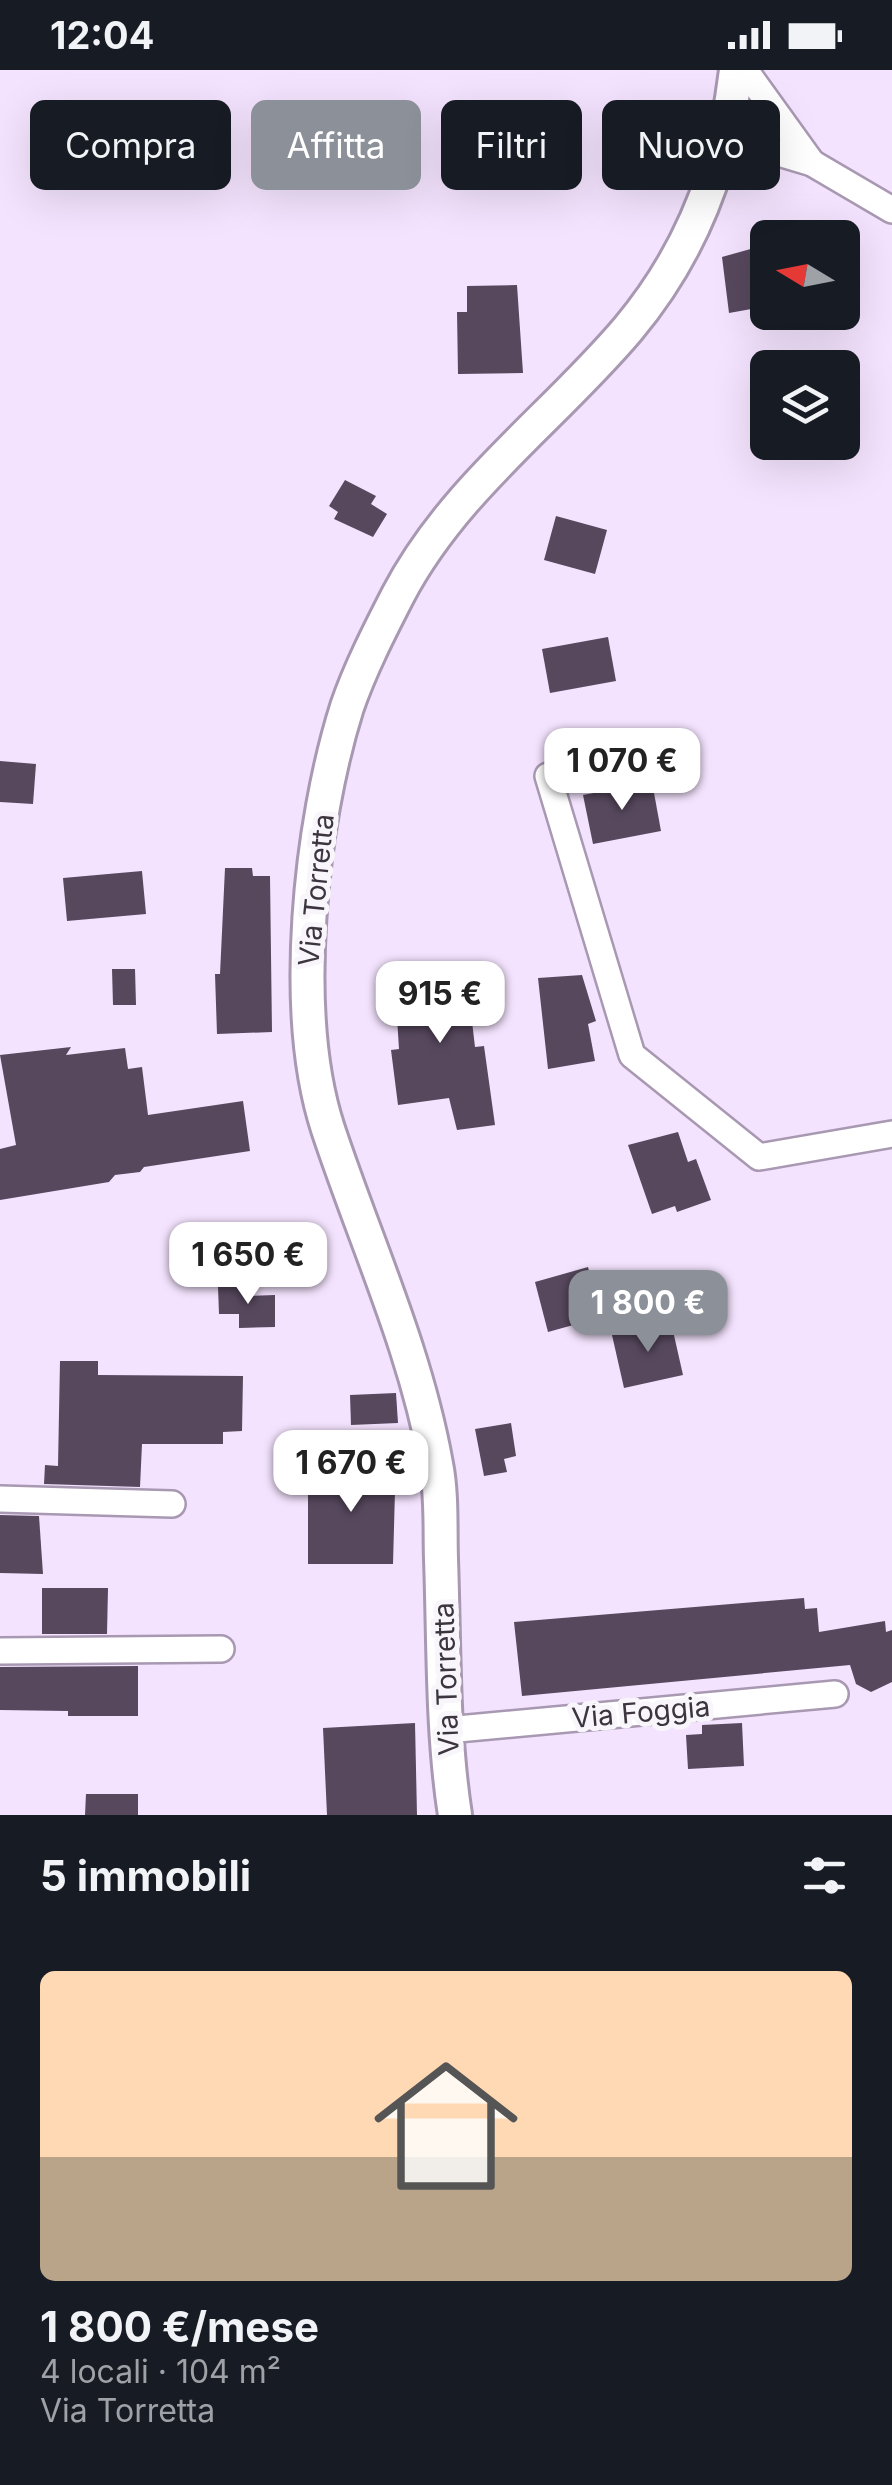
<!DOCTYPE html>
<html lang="it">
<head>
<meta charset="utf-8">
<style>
	body { margin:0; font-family:Inter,sans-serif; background:#20242c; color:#f1f3f6; height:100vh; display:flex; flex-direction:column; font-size:38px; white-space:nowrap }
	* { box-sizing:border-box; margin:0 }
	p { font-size:32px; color:#9ea1a6 }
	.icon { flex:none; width:55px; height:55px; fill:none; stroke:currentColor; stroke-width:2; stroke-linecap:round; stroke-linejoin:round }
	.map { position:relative; height:1745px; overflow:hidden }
	.drawer { display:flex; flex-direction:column; background:#171b24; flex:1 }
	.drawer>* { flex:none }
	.hud { position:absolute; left:30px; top:30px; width:832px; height:90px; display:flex; gap:20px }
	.needle { width:65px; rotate:280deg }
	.controls { position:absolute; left:750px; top:150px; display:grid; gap:20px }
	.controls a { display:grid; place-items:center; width:110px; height:110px; border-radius:15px; background:#171b24; box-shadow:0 10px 40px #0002; font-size:50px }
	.price { position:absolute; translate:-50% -85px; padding:0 22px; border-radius:20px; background:#fff; color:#222; font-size:32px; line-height:65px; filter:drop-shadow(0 2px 5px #0008) }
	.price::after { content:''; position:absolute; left:50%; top:60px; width:30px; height:22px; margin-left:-15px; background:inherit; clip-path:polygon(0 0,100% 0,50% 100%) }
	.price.selected { background:#8c9099; color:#fff }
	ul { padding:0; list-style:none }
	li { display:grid; align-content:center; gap:20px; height:530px; padding:0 40px }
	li+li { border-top:2px solid #363941 }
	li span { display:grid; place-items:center; height:310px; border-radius:15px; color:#555 }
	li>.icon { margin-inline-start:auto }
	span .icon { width:180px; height:180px; fill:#fffc; stroke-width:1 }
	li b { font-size:42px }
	h2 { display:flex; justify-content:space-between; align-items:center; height:120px; padding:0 40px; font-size:42px }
	.pill { padding:0 35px; border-radius:15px; background:#171b24; box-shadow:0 10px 40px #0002; font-size:35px; line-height:90px }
	.pill.selected { background:#8c9099; color:#fff }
	.status { display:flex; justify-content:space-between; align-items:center; height:70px; padding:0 50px; background:#171b24; direction:ltr }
	.status svg { height:28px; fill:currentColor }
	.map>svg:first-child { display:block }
</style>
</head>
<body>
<div class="status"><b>12:04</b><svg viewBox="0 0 49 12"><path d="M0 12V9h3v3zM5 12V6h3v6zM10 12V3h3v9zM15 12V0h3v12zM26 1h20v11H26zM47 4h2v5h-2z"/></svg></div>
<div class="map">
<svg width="892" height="1745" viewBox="0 0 892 1745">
	<rect width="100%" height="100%" fill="#f4e3fe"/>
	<g fill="#57485e">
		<polygon points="768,174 768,236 729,243 722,187"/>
		<polygon points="517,215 523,303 458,304 457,242 467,242 467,216"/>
		<polygon points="345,410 376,426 371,434 387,444 373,467 334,449 338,442 329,436"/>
		<polygon points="556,446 607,460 595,504 544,490"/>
		<polygon points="608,567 616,611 550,623 542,579"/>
		<polygon points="0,691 36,694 33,734 0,732"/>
		<polygon points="652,712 661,761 593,774 583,725"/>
		<polygon points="225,798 252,798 253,806 270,806 272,962 217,964 215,904 220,904"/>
		<polygon points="142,801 146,844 67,851 63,808"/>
		<polygon points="441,895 442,903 466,900 475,977 484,976 495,1055 457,1060 449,1028 398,1035 391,980 399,979 394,900"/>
		<polygon points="112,899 135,899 136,935 113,935"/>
		<polygon points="582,905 596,951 588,954 595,991 548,999 538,908"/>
		<polygon points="71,977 66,985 125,978 128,999 142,997 148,1045 243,1031 250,1081 144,1097 140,1102 115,1105 109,1112 0,1130 0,1079 16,1075 0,985"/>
		<polygon points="678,1062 688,1092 696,1089 711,1130 677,1142 675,1136 652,1144 628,1075"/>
		<polygon points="588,1197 602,1247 548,1262 535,1212"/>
		<polygon points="218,1217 248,1217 248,1226 275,1225 275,1257 239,1258 239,1244 219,1244"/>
		<polygon points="671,1252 683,1305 624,1318 612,1265"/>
		<polygon points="60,1291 98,1291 98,1305 243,1306 242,1361 223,1362 223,1374 142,1374 140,1417 44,1414 45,1395 58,1396"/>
		<polygon points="396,1323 398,1353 351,1355 350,1325"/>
		<polygon points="511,1353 516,1386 504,1389 507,1402 484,1406 475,1359"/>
		<polygon points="313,1394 387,1395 387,1421 395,1421 393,1494 308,1494 308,1418 312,1418"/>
		<polygon points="0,1445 39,1446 43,1504 0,1503"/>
		<polygon points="42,1518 108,1518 107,1564 42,1564"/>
		<polygon points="804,1528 805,1539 817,1538 819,1562 885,1551 886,1562 892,1560 892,1612 871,1622 856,1614 850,1595 522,1626 514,1552"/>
		<polygon points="138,1596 138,1646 68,1646 68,1641 0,1640 0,1597"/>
		<polygon points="415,1653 417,1745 327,1745 323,1658"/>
		<polygon points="742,1653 744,1696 688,1699 686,1665 702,1664 702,1655"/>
		<polygon points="86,1724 138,1724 138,1745 85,1745"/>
	</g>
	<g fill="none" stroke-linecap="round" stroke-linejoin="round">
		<defs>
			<g id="minor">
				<polyline points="745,0 812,93"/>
				<polyline points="725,67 812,93 892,140"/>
				<polyline points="548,706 632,985 759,1087 892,1064"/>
				<polyline points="0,1429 172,1434"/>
				<polyline points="0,1581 221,1579"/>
				<polyline points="447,1660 835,1624"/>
			</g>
			<path id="tertiary" d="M 455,1745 C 442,1661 444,1573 441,1489 C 440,1458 442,1424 436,1394 C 415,1277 365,1171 328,1059 C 290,943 310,754 347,637 C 360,599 380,560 398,525 C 454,418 552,349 628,259 C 690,185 725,96 736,0"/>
		</defs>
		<use href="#minor" stroke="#a898b1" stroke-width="30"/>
		<use href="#tertiary" stroke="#a898b1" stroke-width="38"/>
		<use href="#minor" stroke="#fff" stroke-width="25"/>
		<use href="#tertiary" stroke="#fff" stroke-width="32"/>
	</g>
	<g text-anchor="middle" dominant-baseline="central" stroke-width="10" stroke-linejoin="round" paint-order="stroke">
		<g font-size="28" fill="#3c353f" stroke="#f9f6fb">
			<text transform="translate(316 820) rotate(-84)">Via Torretta</text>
			<text transform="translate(446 1609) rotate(-92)">Via Torretta</text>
			<text transform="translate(641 1642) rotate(-5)">Via Foggia</text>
		</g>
	</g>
</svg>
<div class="controls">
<a><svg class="needle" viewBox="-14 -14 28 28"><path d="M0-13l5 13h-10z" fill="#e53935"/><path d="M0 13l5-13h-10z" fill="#9ea1a6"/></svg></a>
<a><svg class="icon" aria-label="layers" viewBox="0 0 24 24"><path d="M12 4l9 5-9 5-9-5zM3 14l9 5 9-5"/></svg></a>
</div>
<b class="price" style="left:622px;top:743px">1 070 €</b>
<b class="price" style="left:440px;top:976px">915 €</b>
<b class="price" style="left:248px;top:1237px">1 650 €</b>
<b class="price selected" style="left:648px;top:1285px">1 800 €</b>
<b class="price" style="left:351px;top:1445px">1 670 €</b>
<div class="hud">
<a class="pill">Compra</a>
<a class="pill selected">Affitta</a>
<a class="pill">Filtri</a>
<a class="pill">Nuovo</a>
</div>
</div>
<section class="drawer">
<h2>5 immobili<svg class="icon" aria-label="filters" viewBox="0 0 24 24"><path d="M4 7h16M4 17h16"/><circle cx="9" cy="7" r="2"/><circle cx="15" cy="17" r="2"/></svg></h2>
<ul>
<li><span style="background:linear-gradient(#ffd9b3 60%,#b9a48a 0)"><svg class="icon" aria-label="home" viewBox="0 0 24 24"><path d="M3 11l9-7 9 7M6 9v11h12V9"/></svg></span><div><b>1 800 €/mese</b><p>4 locali · 104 m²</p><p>Via Torretta</p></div></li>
</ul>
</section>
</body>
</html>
